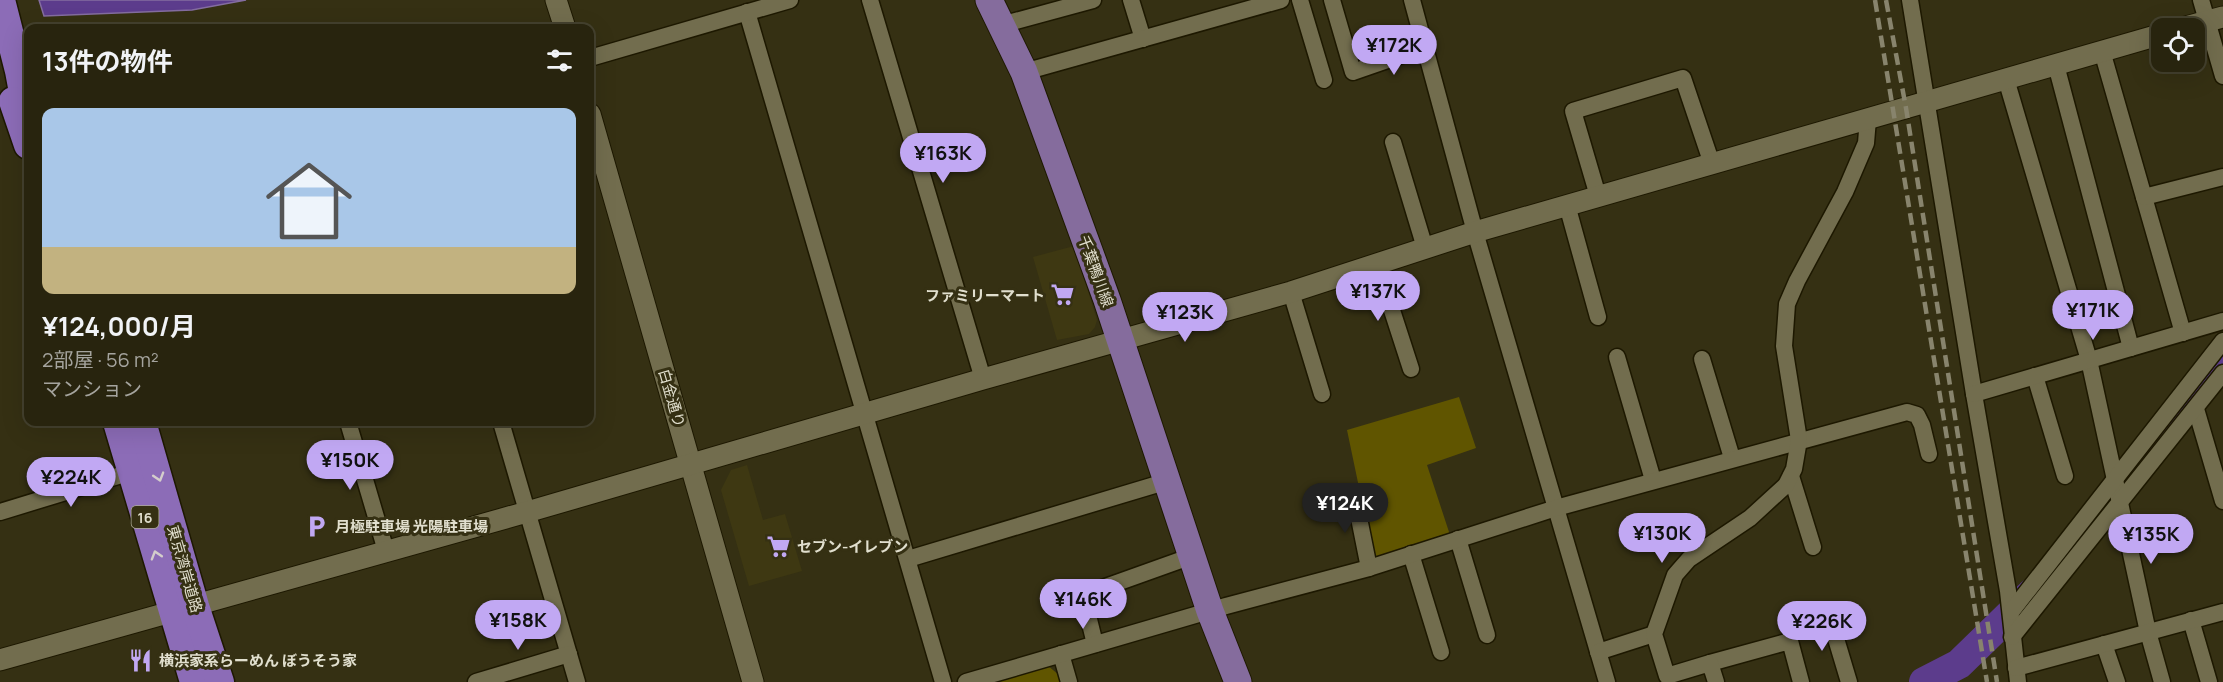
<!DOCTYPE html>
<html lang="ja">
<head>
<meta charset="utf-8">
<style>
	body { margin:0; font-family:Manrope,"Noto Sans JP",sans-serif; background:#302c17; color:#f1f3f6; height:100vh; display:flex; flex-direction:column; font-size:22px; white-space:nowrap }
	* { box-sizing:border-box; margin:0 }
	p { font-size:20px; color:#a5a49e }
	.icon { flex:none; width:33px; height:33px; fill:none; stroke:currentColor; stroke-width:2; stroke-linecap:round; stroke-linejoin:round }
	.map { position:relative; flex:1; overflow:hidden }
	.panel { position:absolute; left:24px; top:24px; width:570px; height:402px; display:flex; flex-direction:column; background:#28240e; border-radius:12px; box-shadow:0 6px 24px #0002,0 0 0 2px #44412e }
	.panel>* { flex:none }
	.fabs { position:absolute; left:2151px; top:18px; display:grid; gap:12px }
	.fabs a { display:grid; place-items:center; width:54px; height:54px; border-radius:12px; background:#28240e; box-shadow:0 6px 24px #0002,0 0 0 2px #44412e; font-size:30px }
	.price { position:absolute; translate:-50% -51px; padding:0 14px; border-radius:21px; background:#c1a8f3; color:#111; font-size:20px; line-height:39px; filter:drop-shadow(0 2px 3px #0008) }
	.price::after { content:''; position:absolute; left:50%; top:36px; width:18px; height:14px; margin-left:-9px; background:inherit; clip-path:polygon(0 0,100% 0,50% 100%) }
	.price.active { background:#222; color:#fff }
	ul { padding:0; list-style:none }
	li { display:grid; align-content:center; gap:12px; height:318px; padding:0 18px }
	li span { display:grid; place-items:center; height:186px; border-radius:12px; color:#555 }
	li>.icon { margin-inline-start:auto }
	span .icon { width:108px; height:108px; fill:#fffc; stroke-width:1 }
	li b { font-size:26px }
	h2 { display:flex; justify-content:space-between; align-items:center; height:72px; padding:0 18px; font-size:26px }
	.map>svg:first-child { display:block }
</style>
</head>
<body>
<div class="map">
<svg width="2223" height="682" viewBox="0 0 2223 682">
	<rect width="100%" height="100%" fill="#353013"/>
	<g fill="#3e3812">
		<polygon points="1074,246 1097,320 1095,327 1089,334 1057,340 1033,257"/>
		<polygon points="747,465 763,520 785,514 802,571 749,586 721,490 731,470"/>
	</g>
	<g fill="#605500">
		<polygon points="1459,397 1476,448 1427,465 1450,535 1374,559 1347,430"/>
		<polygon points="1047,665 1059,675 1061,682 989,682"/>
	</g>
	<polygon fill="#5c3c8c" stroke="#846da0" stroke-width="1.5" points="39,0 246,0 192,10 44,16"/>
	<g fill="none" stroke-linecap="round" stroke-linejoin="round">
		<g stroke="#5c3c8c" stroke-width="30">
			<polyline points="2099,512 2223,358"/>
			<polyline points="1924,682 1959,664 2032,593"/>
		</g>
		<defs>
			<g id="minor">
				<polyline points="870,0 983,379"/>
				<polyline points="1131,0 1143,39"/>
				<polyline points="1300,0 1324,80"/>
				<polyline points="1332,0 1353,72 1425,47"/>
				<polyline points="1412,0 1475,232 1607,682"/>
				<polyline points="1910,0 1974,394 2008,591 2018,682"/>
				<polyline points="2201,0 2223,76"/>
				<polyline points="747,12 943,682"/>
				<polyline points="1001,25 1093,0"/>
				<polyline points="2102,51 2183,333"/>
				<polyline points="590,58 790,0"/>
				<polyline points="2056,65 2131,348"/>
				<polyline points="1024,72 1281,0"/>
				<polyline points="2006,79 2089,360 2148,632 2162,682"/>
				<polyline points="1393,142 1425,248"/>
				<polyline points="1598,196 1573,111 1683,78 1712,164"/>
				<polyline points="2144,197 2223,177"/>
				<polyline points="1567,205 1598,317"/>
				<polyline points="1377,264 1411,369"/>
				<polyline points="1291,292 1322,394"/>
				<polyline points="1617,357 1653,480"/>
				<polyline points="1702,359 1732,458"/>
				<polyline points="2035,376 2065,476"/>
				<polyline points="1974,394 2223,321"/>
				<polyline points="2196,409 2223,501"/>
				<polyline points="348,422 386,551"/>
				<polyline points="501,422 577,682"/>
				<polyline points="1791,476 1813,547"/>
				<polyline points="1354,493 1369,568"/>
				<polyline points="0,512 131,472"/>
				<polyline points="1458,539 1487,635"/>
				<polyline points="1411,554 1441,652"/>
				<polyline points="908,559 1168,481"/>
				<polyline points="1828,612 1849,682"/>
				<polyline points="2011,612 2223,341"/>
				<polyline points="2191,620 2209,682"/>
				<polyline points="2012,637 2223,373"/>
				<polyline points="1095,644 1083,595 1192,556"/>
				<polyline points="2104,644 2117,682"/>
				<polyline points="1598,652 1654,634"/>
				<polyline points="1061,654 1069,682"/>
				<polyline points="1710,663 1790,641 1801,682"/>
				<polyline points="2016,668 2223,612"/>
				<polyline points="476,682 569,654"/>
				<polyline points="966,682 1226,606 1369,568 1556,508 1907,412 1917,415 1922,425 1929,454"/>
				<polyline points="1716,682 1710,663 1667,676 1654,634 1675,575 1689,559 1750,518 1786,485 1794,469 1799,440 1784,346 1787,304 1797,281 1845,192 1866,143 1868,119"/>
			</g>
			<g id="tertiary">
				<polyline points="556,0 565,28"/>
				<polyline points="2182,28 2223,17"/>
				<polyline points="590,114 753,682"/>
				<polyline points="0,660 527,512 983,379 1291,292 1475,232 2162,34"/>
			</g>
			<polyline id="primary" points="989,0 1024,72 1107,300 1210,611 1238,682"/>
			<g id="trunk">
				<polyline points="1,0 19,71 28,119"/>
				<polyline points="13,101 28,145"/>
				<polyline points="117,422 194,682"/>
				<polyline points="142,422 195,606 220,682"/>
			</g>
		</defs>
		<use href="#minor" stroke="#1d1800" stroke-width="19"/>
		<use href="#tertiary" stroke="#1d1800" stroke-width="23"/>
		<use href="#primary" stroke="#1d1800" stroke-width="29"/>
		<use href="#trunk" stroke="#1d1800" stroke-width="31"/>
		<use href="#minor" stroke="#726d4e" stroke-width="16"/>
		<use href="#tertiary" stroke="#726d4e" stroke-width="21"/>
		<use href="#primary" stroke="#856c9d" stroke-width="27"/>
		<use href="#trunk" stroke="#8c6cb7" stroke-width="28"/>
		<g stroke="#88846d" stroke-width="4.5" stroke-dasharray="12 6" stroke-linecap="butt">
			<polyline points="1875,0 1987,682"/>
			<polyline points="1886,0 1906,108 1997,682"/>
		</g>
	</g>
	<defs><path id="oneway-chevron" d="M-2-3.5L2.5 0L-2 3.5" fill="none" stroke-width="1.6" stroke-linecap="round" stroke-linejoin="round" transform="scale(1.5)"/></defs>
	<g stroke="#d4cecb">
		<use href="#oneway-chevron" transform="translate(159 477) rotate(73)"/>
		<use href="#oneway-chevron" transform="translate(156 555) rotate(-107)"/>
	</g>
	<defs>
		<symbol id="supermarket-bare" viewBox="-9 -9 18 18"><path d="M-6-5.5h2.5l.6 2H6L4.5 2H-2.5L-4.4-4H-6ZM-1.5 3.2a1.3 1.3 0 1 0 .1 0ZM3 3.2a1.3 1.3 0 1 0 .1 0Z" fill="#c1a8f3" stroke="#353013" stroke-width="2.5" paint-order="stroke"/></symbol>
		<symbol id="parking-bare" viewBox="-9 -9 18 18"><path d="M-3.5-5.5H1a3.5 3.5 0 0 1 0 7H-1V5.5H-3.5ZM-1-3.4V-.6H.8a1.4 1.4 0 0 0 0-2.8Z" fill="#c1a8f3" stroke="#353013" stroke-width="2.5" paint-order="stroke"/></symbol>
		<symbol id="restaurant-bare" viewBox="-9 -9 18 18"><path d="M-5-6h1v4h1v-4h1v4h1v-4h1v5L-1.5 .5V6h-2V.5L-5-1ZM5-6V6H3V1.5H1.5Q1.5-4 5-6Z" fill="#c1a8f3" stroke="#353013" stroke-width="2.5" paint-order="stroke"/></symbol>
	</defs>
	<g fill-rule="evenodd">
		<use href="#supermarket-bare" x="1046" y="278" width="33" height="33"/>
		<use href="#parking-bare" x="300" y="510" width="33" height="33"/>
		<use href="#supermarket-bare" x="762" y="530" width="33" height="33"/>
		<use href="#restaurant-bare" x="124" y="644" width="33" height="33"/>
	</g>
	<g text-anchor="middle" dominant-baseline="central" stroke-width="6" stroke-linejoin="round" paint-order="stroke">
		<rect fill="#353013" stroke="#adaa96" stroke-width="1.5" x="131.5" y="506" width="27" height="22" rx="4.5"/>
		<g font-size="14" font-weight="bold" fill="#e1dfce">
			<text x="145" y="517">16</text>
		</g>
		<g font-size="15" fill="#e1dfce" stroke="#353013">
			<text transform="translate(1096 271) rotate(70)">千葉鴨川線</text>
			<text transform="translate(672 398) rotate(74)">白金通り</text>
			<text transform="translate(185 569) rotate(74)">東京湾岸道路</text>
		</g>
		<g font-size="15" font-weight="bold" fill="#e1dfce" stroke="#353013" text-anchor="start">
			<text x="1045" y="295" text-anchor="end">ファミリーマート</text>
			<text x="335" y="526">月極駐車場 光陽駐車場</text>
			<text x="797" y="546">セブン-イレブン</text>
			<text x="159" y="660">横浜家系らーめん ぼうそう家</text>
		</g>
	</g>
</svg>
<div class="fabs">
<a><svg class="icon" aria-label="locate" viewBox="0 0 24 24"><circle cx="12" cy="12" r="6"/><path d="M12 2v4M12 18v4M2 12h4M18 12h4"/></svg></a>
</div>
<b class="price" style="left:1394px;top:76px">¥172K</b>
<b class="price" style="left:943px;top:184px">¥163K</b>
<b class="price" style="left:1378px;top:322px">¥137K</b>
<b class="price" style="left:2093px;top:341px">¥171K</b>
<b class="price" style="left:1185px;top:343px">¥123K</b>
<b class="price" style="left:350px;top:491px">¥150K</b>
<b class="price" style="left:71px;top:508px">¥224K</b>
<b class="price active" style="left:1345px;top:534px">¥124K</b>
<b class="price" style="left:1662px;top:564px">¥130K</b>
<b class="price" style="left:2151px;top:565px">¥135K</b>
<b class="price" style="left:1083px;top:630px">¥146K</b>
<b class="price" style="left:518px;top:651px">¥158K</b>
<b class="price" style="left:1822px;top:652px">¥226K</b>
<section class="panel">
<h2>13件の物件<svg class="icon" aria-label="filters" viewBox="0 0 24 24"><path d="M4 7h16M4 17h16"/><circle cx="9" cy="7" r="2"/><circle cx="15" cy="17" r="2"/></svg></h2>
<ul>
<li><span style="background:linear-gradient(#a9c7e8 75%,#c2b280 0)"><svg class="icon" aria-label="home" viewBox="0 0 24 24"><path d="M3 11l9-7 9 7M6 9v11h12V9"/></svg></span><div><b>¥124,000/月</b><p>2部屋 · 56 m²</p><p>マンション</p></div></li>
</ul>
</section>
</div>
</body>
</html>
